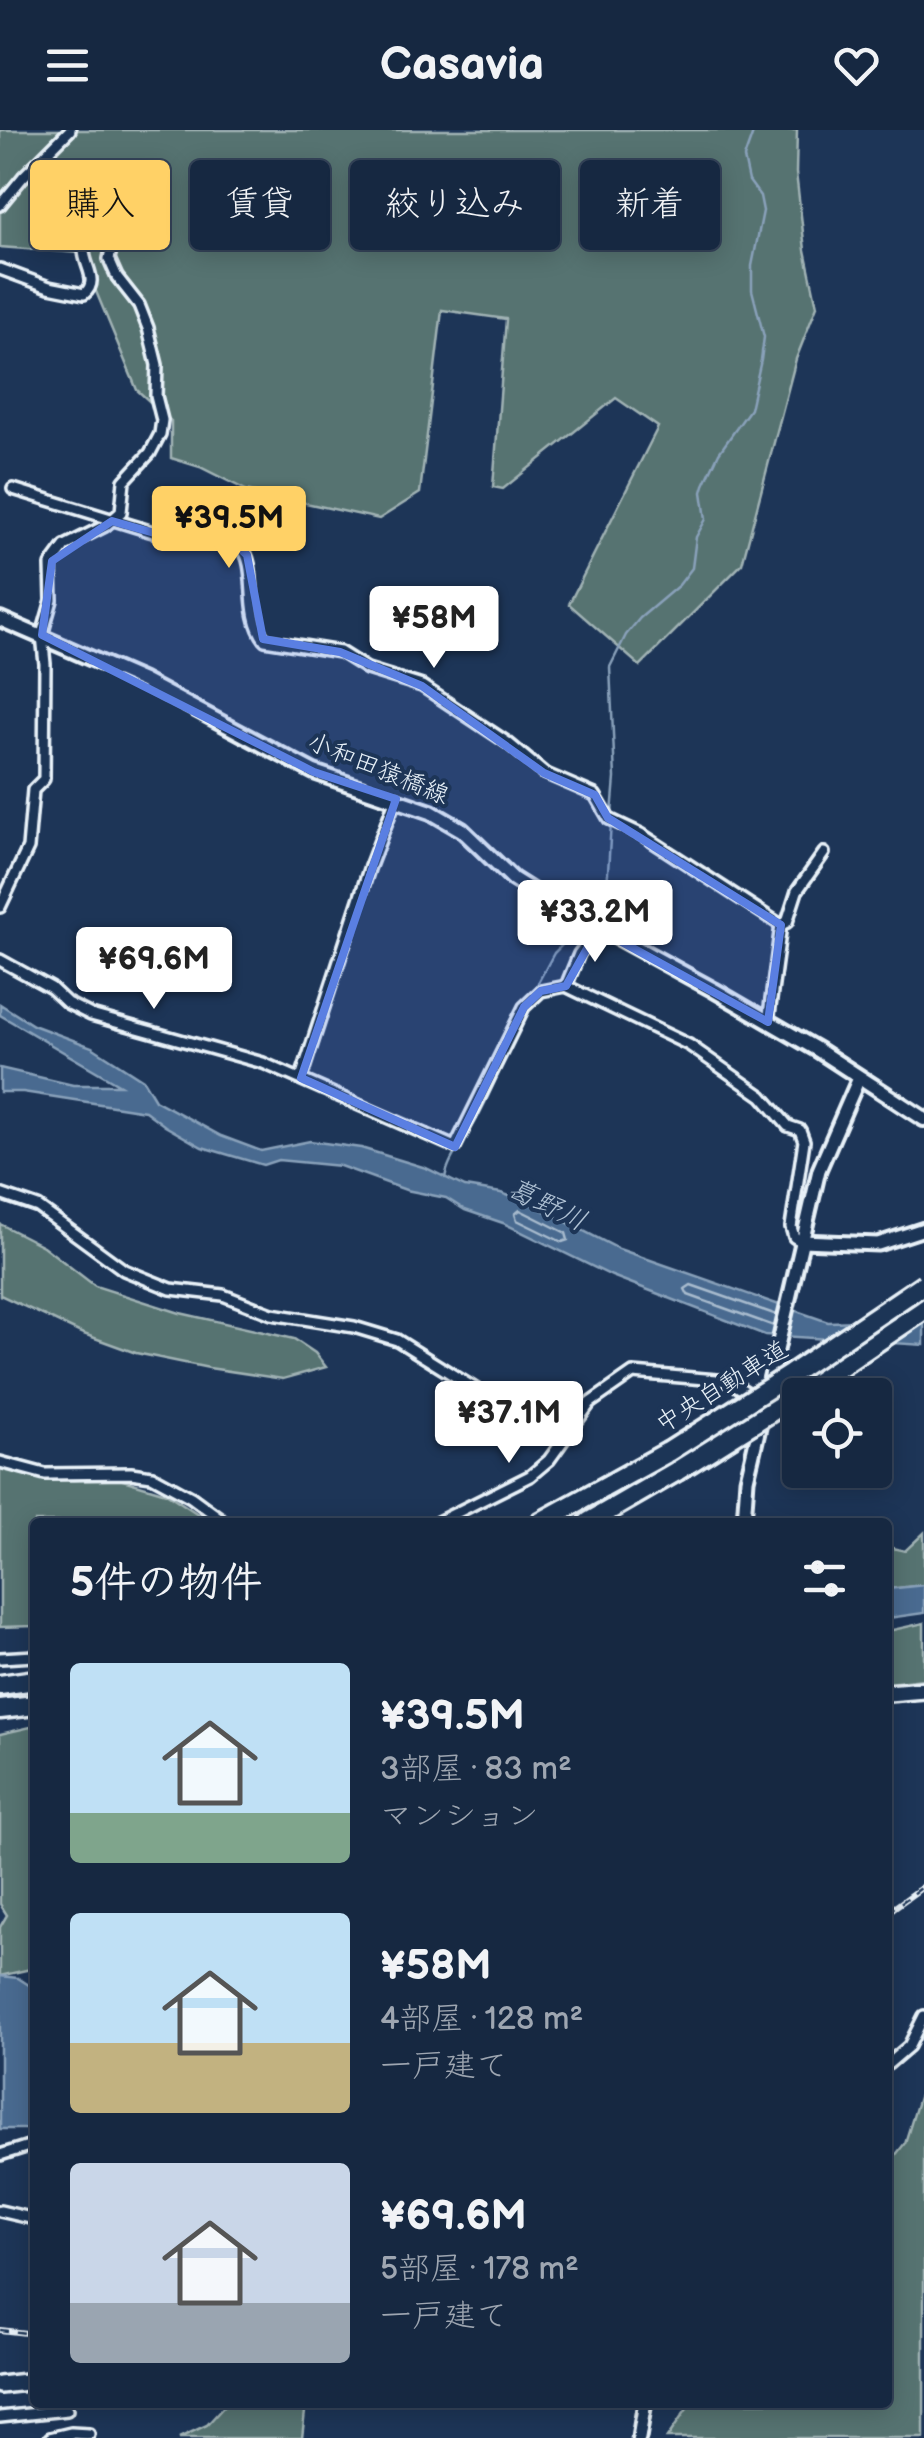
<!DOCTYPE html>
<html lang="ja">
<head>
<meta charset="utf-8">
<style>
	body { margin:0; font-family:"Balsamiq Sans","Klee One",sans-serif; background:#1f3048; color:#f1f3f6; height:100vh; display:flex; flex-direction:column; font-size:38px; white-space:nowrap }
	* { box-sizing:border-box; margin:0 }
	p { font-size:32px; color:#9ea6b1 }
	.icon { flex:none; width:55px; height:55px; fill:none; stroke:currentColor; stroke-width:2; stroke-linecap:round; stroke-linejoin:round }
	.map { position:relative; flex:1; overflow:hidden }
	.details { position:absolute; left:30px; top:1388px; width:862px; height:890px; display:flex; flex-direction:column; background:#162841; border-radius:10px; box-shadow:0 5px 25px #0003,0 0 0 2px #35445a }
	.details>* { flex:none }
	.banner { position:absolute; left:30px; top:30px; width:865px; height:90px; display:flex; gap:20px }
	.fabs { position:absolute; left:782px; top:1248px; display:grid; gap:20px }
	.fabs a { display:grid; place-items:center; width:110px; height:110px; border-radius:10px; background:#162841; box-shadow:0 5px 25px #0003,0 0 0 2px #35445a; font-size:50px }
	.price { position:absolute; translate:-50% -85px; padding:0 22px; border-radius:10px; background:#fff; color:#222; font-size:32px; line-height:65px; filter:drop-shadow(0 2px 5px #0008) }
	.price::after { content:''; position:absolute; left:50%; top:60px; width:30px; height:22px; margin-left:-15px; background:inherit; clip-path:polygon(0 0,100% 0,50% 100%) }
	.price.current { background:#ffd166; color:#111 }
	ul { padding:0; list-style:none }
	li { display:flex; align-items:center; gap:30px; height:250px; padding:0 40px }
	li span { display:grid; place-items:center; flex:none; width:280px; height:200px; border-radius:10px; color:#555 }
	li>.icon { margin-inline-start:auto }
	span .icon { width:120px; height:120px; fill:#fffc; stroke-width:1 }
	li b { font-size:42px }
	h2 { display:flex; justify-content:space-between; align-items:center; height:120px; padding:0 40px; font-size:42px }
	.chip { padding:0 35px; border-radius:10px; background:#162841; box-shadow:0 5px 25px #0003,0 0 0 2px #35445a; font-size:35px; line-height:90px }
	.chip.current { background:#ffd166; color:#111 }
	header { display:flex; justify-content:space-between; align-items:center; height:130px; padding:0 40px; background:#162841; font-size:45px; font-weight:600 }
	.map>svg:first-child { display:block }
</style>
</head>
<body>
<header><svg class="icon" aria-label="menu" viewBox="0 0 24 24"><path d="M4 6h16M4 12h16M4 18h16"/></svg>Casavia<svg class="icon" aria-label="heart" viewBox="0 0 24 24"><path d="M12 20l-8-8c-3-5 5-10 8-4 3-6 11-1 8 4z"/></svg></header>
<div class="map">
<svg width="924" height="2308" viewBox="0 0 924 2308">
	<rect width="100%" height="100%" fill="#1d3557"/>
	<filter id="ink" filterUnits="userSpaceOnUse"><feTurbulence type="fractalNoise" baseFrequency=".01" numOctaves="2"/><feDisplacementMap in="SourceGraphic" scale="20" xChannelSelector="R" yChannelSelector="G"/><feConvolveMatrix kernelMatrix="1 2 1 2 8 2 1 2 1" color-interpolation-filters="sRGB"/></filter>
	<g filter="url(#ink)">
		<g fill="#577371" stroke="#a0b2b4" stroke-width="2.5">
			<polygon points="0,0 797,0 796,43 805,120 817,176 796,229 742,434 640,536 569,474 658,297 616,268 503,359 493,357 506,189 442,180 420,363 379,389 246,360 200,337 171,328 171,291 137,260 80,123 0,117"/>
			<polygon points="0,1094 43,1116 95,1156 180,1183 294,1209 315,1223 326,1237 283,1249 209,1238 136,1223 81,1203 0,1165"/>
			<polygon points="0,1339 73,1350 116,1348 166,1363 210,1392 35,1392 35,1496 0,1497"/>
			<polygon points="924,1403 924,1455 888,1459 888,1417 905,1421"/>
			<polygon points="924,1493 924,1549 888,1553 888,1501"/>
			<polygon points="35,1596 35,1838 0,1846 0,1797 7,1785 0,1774 0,1604"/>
			<polygon points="924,1951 924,2308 667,2308 691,2273 888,2272 888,2035 905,2013"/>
			<polygon points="227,2273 306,2273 302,2308 179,2308 207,2295"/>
		</g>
		<g fill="#496b90" stroke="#89a1ba" stroke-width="2.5">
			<polygon points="0,874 33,895 92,917 143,950 155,970 221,1006 261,1021 310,1011 361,1018 426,1038 465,1057 501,1063 529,1073 619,1119 828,1192 924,1189 924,1215 765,1205 612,1146 503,1093 465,1080 446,1068 406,1060 340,1036 278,1030 263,1035 202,1017 165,996 145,981 23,962 0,962 0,938 73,955 120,955 0,885"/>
			<polygon points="924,1455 924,1483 888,1488 888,1459"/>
			<polygon points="0,1846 18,1848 35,1859 35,1999 0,1999"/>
		</g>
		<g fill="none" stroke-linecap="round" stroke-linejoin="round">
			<g stroke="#a8bbce" stroke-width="2.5">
				<polygon points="520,1080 566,1103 568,1110 562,1112 517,1090 515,1084"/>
				<polyline points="774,1196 688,1165 685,1159 691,1155 777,1185"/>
			</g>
			<g stroke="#89a1ba" stroke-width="2.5">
				<polyline points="612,684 615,648 610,537 626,505 640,488 679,455 692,438 696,407 706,389 702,362 704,355 719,323 750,279 761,230 764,207 752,160 752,136 763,81 760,66 749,51 744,28 754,0"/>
				<polyline points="590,784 607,759 611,692"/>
				<polyline points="532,864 554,823 582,795"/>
				<path d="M 445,1048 C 449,1026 465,1011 476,991 C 490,964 502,936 513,908"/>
			</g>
			<defs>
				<g id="minor">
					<polyline points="0,75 23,47 70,0"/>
					<path d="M 0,139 L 49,157 L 84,164 C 100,151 84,136 84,120 L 102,96 L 112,97 L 114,105 L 109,129 L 117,147 L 139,175 L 148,198 L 157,235 L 156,266 L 162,290 L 160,304 L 150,323 L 124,351 L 121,382 L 105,396 L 65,416 L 51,435 L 52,470 L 42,505 L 45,534 L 44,649 L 33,660 L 28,718 L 0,777"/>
					<path d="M 13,359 L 179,410 L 221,410 L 240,415 C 260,437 243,481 265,510 L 340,522 L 367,539 L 422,556 L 508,613 L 544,643 L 595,665 L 609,689 L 641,704 L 781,795 L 768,892"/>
					<polyline points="781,795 787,792 797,761 824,723"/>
					<polyline points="0,830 51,858 67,873 91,885 263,933 455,1017 524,877 541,861 566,856 689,915 762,966 788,996 800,1000 804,1011 791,1097 794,1107 801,1111"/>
					<polyline points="566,856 579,824 598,799"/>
					<polyline points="301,948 369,739 395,671"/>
					<polyline points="0,1064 38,1077 124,1140 171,1159 223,1165 272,1184 354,1197 397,1210 490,1268 583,1280"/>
					<polyline points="0,1332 45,1344 131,1343 152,1346 191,1367 225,1392"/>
					<polyline points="438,1392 530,1346 549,1330 590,1273 633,1243 729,1251 754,1267"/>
					<polyline points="0,1528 35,1526"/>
					<polyline points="888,1934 909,1916 924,1886"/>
					<polyline points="0,2025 35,2014"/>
					<polyline points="0,2081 35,2089"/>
					<polyline points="0,2287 67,2280"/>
					<polyline points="50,2308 71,2303 89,2304"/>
				</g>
				<g id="tertiary">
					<polyline points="801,1111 878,1114 924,1099"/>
					<polyline points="744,1392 747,1349 819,1040 859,948"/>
					<polyline points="639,2308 645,2272"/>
				</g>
				<polyline id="secondary" points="0,489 143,551 314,642 431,682 462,700 513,749 532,761 714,860 818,920 924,989"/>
				<g id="trunk">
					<polyline points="888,1563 924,1560"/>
					<polyline points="0,2255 35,2251"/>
				</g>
				<g id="motorway">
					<polyline points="541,1392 668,1322"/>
					<polyline points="589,1392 677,1341"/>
					<polyline points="0,1555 35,1550"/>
					<polyline points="0,1579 35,1575"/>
				</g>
			</defs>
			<use href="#minor" stroke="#e8f1f8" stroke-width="16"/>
			<use href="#tertiary" stroke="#e8f1f8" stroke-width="19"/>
			<use href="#secondary" stroke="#e8f1f8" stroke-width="20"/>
			<use href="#trunk" stroke="#e8f1f8" stroke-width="22"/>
			<use href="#motorway" stroke="#e8f1f8" stroke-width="25"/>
			<use href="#minor" stroke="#1d3557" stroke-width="9"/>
			<use href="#tertiary" stroke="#1d3557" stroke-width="11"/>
			<use href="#secondary" stroke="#1d3557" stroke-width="12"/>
			<use href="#trunk" stroke="#1d3557" stroke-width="15"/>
			<use href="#motorway" stroke="#1d3557" stroke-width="18"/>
			<defs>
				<g id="rail">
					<polyline points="888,1782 924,1756"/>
					<polyline points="0,2200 35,2204"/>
				</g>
			</defs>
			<use href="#rail" stroke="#e8f1f8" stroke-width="6"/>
			<use href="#rail" stroke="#1d3557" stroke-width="2.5" stroke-dasharray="8" stroke-linecap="butt"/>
			<defs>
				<g id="motorway-bridge">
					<polyline points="668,1322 791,1244 924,1154"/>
					<polyline points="677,1341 804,1261 924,1180"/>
				</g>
			</defs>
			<use href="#motorway-bridge" stroke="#e8f1f8" stroke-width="25" stroke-linecap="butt"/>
			<use href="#motorway-bridge" stroke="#1d3557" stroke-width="18"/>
		</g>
	</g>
	<path fill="#5a7fe2" fill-opacity="0.2" stroke="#5a7fe2" stroke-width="8" stroke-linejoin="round" d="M 112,391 L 179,410 L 233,412 L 247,425 L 263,509 L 340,522 L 422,556 L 544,643 L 595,665 L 608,688 L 781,795 L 768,892 L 598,799 L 566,856 L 541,861 L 524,877 L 455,1017 L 301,948 L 396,669 L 314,642 L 42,505 L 52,431 Z"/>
	<g text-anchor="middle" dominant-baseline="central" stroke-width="8" stroke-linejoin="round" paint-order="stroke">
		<g font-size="25" fill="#e8f1f8" stroke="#1d3557">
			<text transform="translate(378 639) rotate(22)">小和田猿橋線</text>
			<text transform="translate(722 1257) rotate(-32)">中央自動車道</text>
		</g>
		<g font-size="28" font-style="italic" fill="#b0c2d4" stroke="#1d3557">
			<text transform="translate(547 1075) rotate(26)">葛野川</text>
		</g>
	</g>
</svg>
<div class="fabs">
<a><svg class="icon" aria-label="locate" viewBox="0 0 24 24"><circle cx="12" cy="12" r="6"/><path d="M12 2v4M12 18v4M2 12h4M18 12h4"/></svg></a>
</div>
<b class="price current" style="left:229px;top:441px">¥39.5M</b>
<b class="price" style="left:434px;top:541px">¥58M</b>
<b class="price" style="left:595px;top:835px">¥33.2M</b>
<b class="price" style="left:154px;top:882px">¥69.6M</b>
<b class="price" style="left:509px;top:1336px">¥37.1M</b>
<div class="banner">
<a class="chip current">購入</a>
<a class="chip">賃貸</a>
<a class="chip">絞り込み</a>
<a class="chip">新着</a>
</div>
<section class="details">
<h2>5件の物件<svg class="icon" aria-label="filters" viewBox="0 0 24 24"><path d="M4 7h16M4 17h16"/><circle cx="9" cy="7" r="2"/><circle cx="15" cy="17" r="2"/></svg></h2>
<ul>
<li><span style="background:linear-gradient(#bfe0f5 75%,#7fa58c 0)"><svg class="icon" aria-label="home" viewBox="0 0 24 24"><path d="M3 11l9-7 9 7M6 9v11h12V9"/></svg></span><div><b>¥39.5M</b><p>3部屋 · 83 m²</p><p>マンション</p></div></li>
<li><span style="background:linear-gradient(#bfe0f5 65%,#c2b280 0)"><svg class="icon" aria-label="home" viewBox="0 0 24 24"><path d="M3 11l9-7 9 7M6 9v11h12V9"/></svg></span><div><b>¥58M</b><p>4部屋 · 128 m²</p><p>一戸建て</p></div></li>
<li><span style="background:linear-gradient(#c9d6e8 70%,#9aa5b1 0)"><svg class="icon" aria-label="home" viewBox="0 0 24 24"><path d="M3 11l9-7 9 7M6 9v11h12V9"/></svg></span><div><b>¥69.6M</b><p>5部屋 · 178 m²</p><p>一戸建て</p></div></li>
</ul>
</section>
</div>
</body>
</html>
